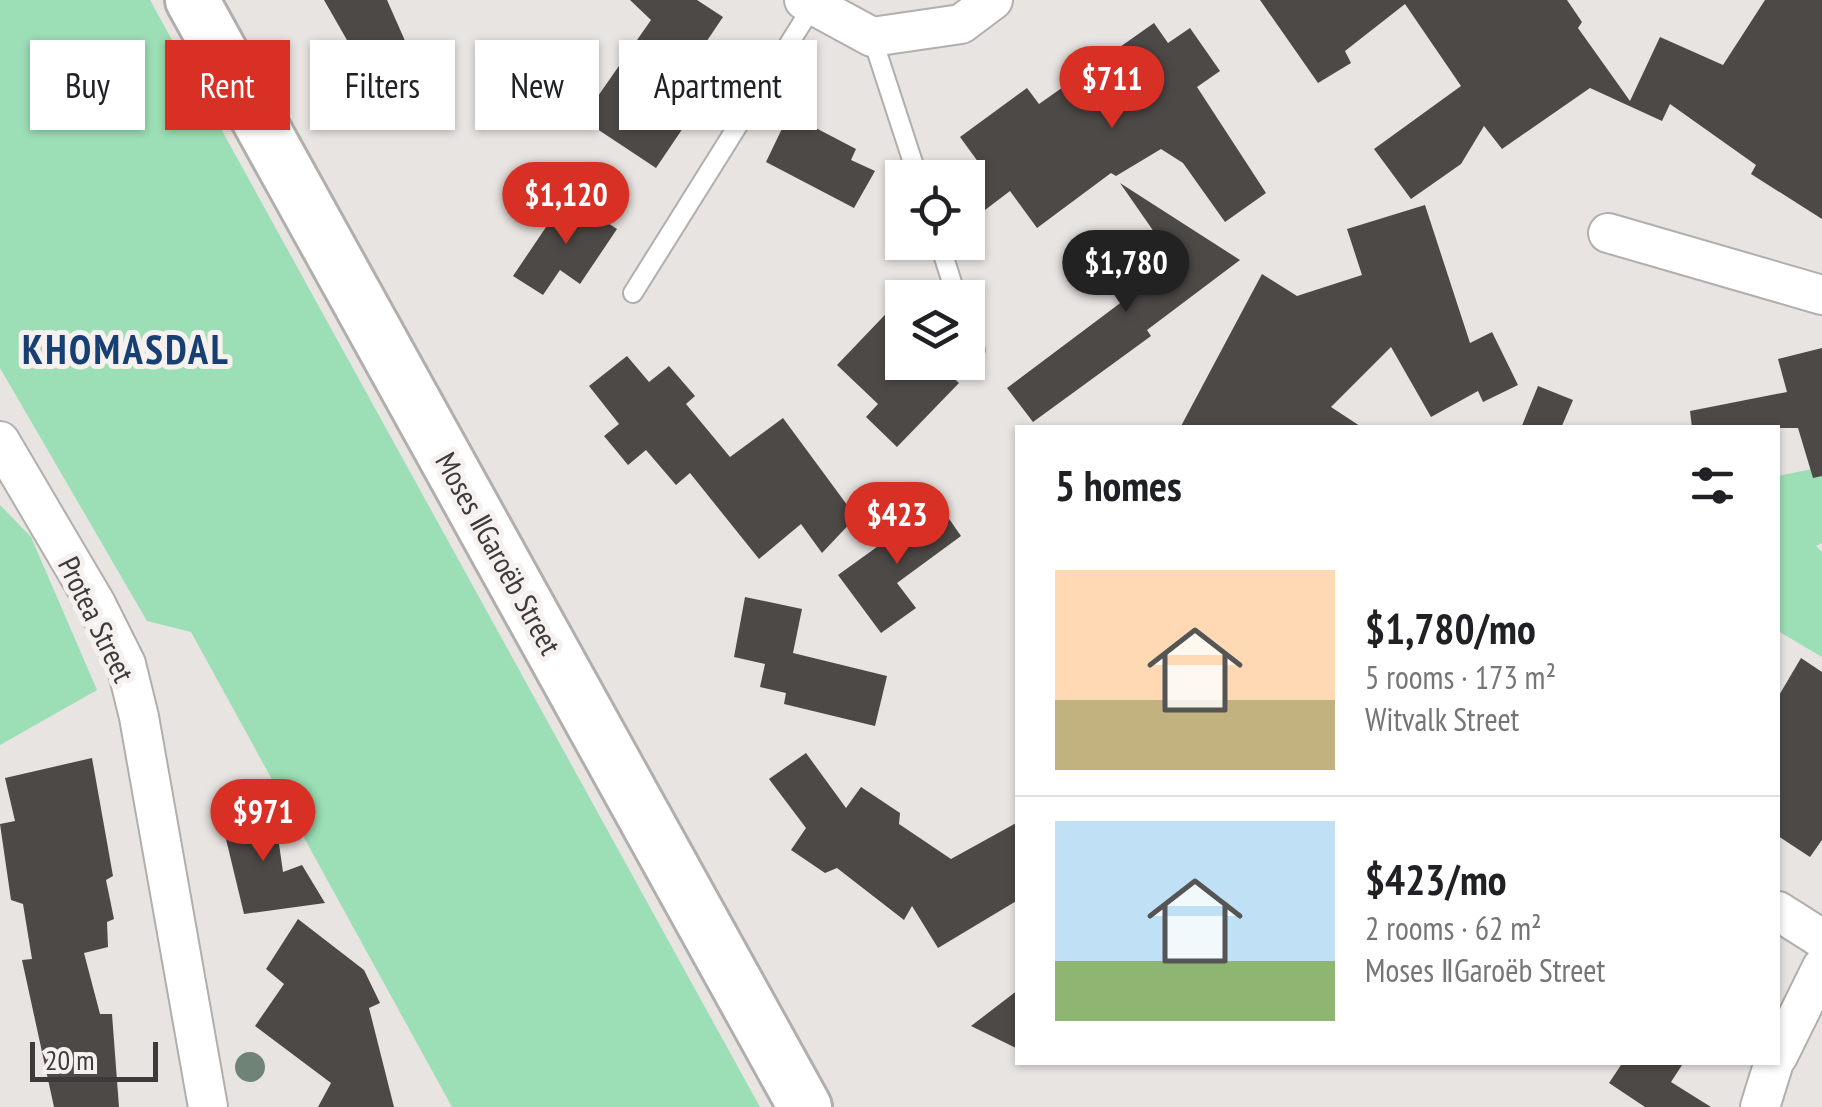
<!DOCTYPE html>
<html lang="en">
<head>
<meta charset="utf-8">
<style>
	body { margin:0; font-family:"PT Sans Narrow",sans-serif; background:#f6f6f6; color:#202124; height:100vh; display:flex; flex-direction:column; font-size:38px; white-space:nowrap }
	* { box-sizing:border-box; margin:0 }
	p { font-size:32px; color:#757577 }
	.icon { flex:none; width:55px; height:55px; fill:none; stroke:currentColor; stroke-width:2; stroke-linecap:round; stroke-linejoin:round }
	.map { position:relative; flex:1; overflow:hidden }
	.panel { position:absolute; left:1015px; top:425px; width:765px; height:640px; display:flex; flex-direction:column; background:#fff; border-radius:0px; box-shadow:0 2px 8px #0004 }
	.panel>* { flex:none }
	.guide { position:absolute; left:30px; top:40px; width:835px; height:90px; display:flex; gap:20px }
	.buttons { position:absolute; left:885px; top:160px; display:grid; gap:20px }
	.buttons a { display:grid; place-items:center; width:100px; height:100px; border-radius:0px; background:#fff; box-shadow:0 2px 8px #0004; font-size:50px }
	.scale { position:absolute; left:30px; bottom:25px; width:128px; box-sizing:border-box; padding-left:10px; border:5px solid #3d3b3a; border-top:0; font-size:28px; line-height:35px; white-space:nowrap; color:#3d3b3a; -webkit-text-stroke:8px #f6f1ee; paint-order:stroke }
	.price { position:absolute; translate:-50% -85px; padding:0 22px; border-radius:35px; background:#d93025; color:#fff; font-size:32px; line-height:65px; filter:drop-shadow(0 2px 5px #0008) }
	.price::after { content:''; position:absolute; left:50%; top:60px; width:30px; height:22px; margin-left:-15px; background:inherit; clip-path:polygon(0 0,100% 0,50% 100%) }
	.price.on { background:#222; color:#fff }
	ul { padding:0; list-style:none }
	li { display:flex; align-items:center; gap:30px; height:250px; padding:0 40px }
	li+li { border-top:2px solid #e0e0e0 }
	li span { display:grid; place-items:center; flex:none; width:280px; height:200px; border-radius:0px; color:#555 }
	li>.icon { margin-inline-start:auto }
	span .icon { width:120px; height:120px; fill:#fffc; stroke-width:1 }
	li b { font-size:42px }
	h2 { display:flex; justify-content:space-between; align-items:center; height:120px; padding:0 40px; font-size:42px }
	.chip { padding:0 35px; border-radius:0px; background:#fff; box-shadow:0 2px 8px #0004; font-size:35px; line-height:90px }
	.chip.on { background:#d93025; color:#fff }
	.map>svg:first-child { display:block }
</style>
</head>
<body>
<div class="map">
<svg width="1822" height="1107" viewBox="0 0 1822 1107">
	<rect width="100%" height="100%" fill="#e8e4e1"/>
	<g fill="#9cdeb5">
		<polygon points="0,0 150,0 760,1107 452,1107 191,632 147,621 0,368"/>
		<polygon points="1822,467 1822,543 1816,546 1822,552 1822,657 1778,631 1778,476"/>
		<polygon points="0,505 31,537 97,690 0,745"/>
	</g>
	<g fill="#4d4947">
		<polygon points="324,0 387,0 406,43 363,68"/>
		<polygon points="630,0 697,0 723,17 686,72 710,88 656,168 582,119 651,20"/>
		<polygon points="1260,0 1567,0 1582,22 1578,28 1630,101 1660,37 1723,65 1765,0 1822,0 1822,219 1751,174 1756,165 1670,104 1662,121 1590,88 1502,149 1484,126 1461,164 1411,199 1374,149 1461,86 1405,4 1345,51 1351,63 1318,83"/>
		<polygon points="1154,23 1168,43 1190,28 1220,71 1197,87 1266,193 1225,222 1183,163 1161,149 1116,176 1111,173 1037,228 1010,191 985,210 968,188 984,170 960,137 1027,88 1039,104"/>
		<polygon points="789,114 856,149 851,160 875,171 854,208 766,162"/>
		<polygon points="1120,183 1240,260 1147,330 1151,336 1033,422 1007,388 1175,262"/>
		<polygon points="567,196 617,229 580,284 560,270 543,295 513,276"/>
		<polygon points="1425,205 1470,343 1492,332 1518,385 1483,402 1478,391 1431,417 1391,347 1331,407 1363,428 1180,428 1262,274 1297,296 1362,275 1347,229"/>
		<polygon points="902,297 902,362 937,362 959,383 897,447 866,417 878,404 837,365"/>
		<polygon points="1822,348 1822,476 1813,478 1798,428 1692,428 1690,411 1787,392 1778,359"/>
		<polygon points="627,356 649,382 669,366 695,396 686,404 730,457 783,418 856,517 822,553 801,524 759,559 690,473 676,485 646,450 628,465 604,436 619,424 589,386"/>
		<polygon points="1538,386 1573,400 1561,428 1521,428"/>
		<polygon points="938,503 961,536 897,583 916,608 881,633 838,575"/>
		<polygon points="745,597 802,609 793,653 887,676 875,726 784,704 786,693 760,687 765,664 734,657"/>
		<polygon points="1801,658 1822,672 1822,840 1810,857 1778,836 1778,697"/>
		<polygon points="806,753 846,808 861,787 900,813 899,824 951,859 1018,822 1018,900 938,948 912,906 904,920 837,868 825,873 791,850 806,828 769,779"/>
		<polygon points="92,758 113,876 106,880 114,919 107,922 108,947 84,953 100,1014 112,1014 119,1107 54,1107 22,960 32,959 23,904 11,900 0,824 15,821 5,778"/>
		<polygon points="262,800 267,830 277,830 283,872 302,865 325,903 244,914 219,810"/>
		<polygon points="298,919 364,970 380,1003 369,1008 394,1107 318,1107 331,1083 255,1026 284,984 266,969"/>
		<polygon points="1018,990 1018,1049 971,1026"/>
		<polygon points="1623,1062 1684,1062 1671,1082 1711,1107 1645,1107 1609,1083"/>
	</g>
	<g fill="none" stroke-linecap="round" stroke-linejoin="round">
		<defs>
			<g id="service">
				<polyline points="872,37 918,178"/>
				<polyline points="939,242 957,298"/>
				<polyline points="633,293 812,7"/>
				<polyline points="968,329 975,350"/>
			</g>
			<g id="minor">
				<polyline points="804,0 872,37 961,24 993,0"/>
				<polyline points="1608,233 1822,295"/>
				<polyline points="0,441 96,604 126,664 139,717 208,1107"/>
				<polyline points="1778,911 1822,939"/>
				<polyline points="1778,1056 1822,967"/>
				<polyline points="1760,1107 1774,1062"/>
			</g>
			<polyline id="secondary" points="192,0 805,1107"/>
		</defs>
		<use href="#service" stroke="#b2aeab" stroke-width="22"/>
		<use href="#minor" stroke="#b2aeab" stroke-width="42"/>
		<use href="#secondary" stroke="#b2aeab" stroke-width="58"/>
		<use href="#service" stroke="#fff" stroke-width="18"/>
		<use href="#minor" stroke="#fff" stroke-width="38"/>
		<use href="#secondary" stroke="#fff" stroke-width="52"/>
	</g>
	<circle fill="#6f8376" cx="250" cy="1067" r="15"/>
	<g text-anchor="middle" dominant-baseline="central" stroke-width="10" stroke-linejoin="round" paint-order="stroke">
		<g font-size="30" fill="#3d3b3a" stroke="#f6f1ee">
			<text transform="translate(499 553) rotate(61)">Moses ǁGaroëb Street</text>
			<text transform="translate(97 619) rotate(64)">Protea Street</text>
		</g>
		<g font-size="40" font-weight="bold" letter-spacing="2.5" fill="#163f73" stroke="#f6f1ee">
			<text x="126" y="349">KHOMASDAL</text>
		</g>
	</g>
</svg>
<div class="buttons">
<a><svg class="icon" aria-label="locate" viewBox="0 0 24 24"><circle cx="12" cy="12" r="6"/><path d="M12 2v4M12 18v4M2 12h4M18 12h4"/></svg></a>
<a><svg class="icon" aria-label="layers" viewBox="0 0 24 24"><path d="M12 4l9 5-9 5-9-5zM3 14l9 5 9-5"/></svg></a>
</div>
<div class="scale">20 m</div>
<b class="price" style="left:1112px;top:131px">$711</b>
<b class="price" style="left:566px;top:247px">$1,120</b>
<b class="price on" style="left:1126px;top:315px">$1,780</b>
<b class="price" style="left:897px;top:567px">$423</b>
<b class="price" style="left:263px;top:864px">$971</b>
<div class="guide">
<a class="chip">Buy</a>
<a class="chip on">Rent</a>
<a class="chip">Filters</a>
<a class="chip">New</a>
<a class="chip">Apartment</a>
</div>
<section class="panel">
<h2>5 homes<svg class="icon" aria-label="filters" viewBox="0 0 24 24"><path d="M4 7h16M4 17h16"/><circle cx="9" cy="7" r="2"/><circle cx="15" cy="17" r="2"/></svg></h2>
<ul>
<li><span style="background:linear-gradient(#ffd9b3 65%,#c2b280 0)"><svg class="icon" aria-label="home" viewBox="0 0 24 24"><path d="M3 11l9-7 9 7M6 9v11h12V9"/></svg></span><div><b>$1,780/mo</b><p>5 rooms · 173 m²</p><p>Witvalk Street</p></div></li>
<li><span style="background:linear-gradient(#bfe0f5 70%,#8fb573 0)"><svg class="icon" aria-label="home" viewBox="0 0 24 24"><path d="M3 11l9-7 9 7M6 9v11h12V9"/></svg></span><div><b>$423/mo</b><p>2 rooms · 62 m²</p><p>Moses ǁGaroëb Street</p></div></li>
</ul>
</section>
</div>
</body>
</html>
